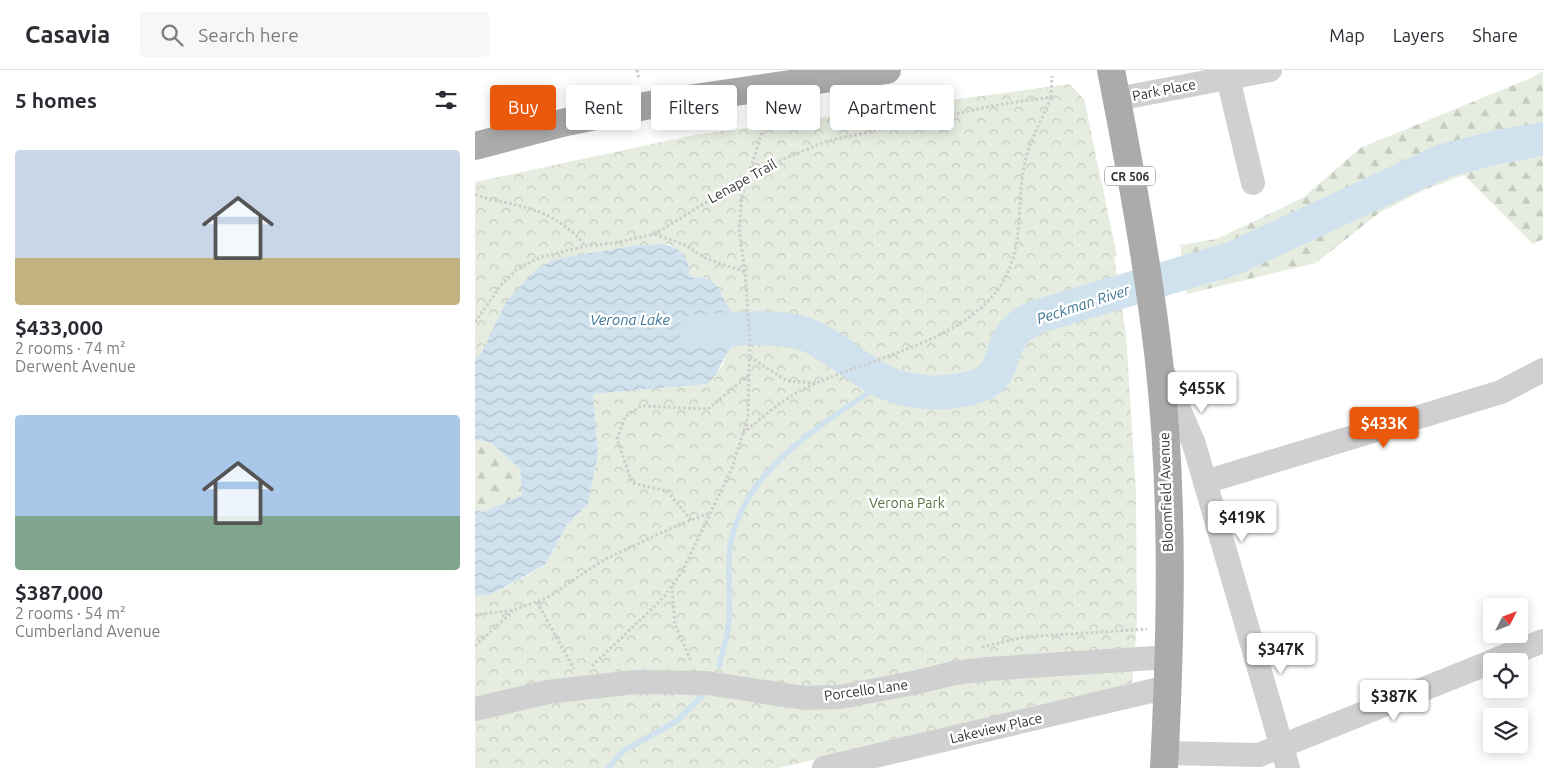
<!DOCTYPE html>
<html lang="en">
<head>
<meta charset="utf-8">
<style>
	body { margin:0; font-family:Ubuntu,sans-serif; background:#f7f7f7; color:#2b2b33; height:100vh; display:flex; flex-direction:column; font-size:19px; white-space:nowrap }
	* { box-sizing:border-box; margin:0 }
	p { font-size:16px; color:#7c7c81 }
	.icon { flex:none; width:28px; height:28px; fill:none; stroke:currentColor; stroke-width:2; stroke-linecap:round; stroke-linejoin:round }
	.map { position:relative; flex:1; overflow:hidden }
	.side { display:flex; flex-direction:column; background:#fff; width:475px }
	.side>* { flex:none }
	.hud { position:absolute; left:15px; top:15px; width:475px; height:45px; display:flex; gap:10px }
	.needle { width:32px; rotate:48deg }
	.fabs { position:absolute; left:1008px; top:528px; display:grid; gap:10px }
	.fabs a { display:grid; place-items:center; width:45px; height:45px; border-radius:5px; background:#fff; box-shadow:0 2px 12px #0003; font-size:25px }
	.price { position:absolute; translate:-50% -42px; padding:0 11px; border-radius:5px; background:#fff; color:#222; font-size:16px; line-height:32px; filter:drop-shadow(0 1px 2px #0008) }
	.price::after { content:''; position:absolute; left:50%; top:30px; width:15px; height:11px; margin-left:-8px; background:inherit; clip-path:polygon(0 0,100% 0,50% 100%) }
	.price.current { background:#ea580c; color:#fff }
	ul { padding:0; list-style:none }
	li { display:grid; align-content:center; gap:10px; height:265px; padding:0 15px }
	li span { display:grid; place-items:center; height:155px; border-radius:5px; color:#555 }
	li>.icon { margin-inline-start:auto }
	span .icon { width:90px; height:90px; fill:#fffc; stroke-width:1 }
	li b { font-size:21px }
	h2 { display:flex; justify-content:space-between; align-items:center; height:60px; padding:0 15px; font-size:21px }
	.chip { padding:0 18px; border-radius:5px; background:#fff; box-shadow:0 2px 12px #0003; font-size:18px; line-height:45px }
	.chip.current { background:#ea580c; color:#fff }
	header { display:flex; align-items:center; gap:30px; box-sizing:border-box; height:70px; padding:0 25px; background:#fff; border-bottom:1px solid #e1e1e2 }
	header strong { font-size:24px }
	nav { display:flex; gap:28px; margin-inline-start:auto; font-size:18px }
	.search { width:350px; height:45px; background:#f7f7f7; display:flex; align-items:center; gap:12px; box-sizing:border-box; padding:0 18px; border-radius:5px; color:#7c7c81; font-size:19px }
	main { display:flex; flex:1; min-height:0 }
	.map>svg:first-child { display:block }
</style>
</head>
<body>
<header>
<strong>Casavia</strong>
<div class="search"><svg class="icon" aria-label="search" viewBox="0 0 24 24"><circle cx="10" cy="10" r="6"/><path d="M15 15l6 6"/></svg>Search here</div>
<nav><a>Map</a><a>Layers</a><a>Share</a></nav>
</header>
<main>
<section class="side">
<h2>5 homes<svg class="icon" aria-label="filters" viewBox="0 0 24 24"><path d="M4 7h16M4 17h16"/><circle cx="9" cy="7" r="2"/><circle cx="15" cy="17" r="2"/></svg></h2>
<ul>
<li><span style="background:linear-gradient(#c9d6e8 70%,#c2b280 0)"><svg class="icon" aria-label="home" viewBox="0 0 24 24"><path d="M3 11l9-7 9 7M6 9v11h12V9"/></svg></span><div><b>$433,000</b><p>2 rooms · 74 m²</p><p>Derwent Avenue</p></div></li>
<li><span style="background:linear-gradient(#a9c7e8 65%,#7fa58c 0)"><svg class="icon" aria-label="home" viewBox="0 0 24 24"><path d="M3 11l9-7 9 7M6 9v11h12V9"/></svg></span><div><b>$387,000</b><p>2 rooms · 54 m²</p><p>Cumberland Avenue</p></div></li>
</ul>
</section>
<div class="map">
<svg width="1068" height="698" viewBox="0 0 1068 698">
	<defs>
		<pattern id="forest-firs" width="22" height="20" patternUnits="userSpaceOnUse" patternTransform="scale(1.25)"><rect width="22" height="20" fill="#e6ecdf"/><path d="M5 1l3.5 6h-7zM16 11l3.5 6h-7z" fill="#c6cbc0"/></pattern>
		<pattern id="park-crowns" width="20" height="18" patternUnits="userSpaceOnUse" patternTransform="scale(1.25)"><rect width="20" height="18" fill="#e6ecdf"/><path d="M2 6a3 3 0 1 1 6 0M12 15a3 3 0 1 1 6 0" fill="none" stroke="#c6cbc0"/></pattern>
		<pattern id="water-waves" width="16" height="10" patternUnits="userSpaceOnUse" patternTransform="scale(1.25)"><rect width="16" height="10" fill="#cfe2ee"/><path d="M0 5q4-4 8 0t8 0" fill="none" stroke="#b2c2cd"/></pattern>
	</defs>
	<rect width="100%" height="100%" fill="#fff"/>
	<g fill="url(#forest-firs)">
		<polygon points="1068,1 1068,169 1058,174 989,105 949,120 904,143 841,193 712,224 705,175 742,169 829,127 885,78 1056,8"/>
		<polygon points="0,369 16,373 45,399 47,425 8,442 0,440"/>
	</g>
	<path fill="url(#park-crowns)" d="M 594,14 L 609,29 L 642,186 L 639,187 L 651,265 L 661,423 L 662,552 L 657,615 L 304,698 L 0,698 L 0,526 L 15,525 L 70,496 L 92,455 L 113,434 L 123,385 L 118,324 L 232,314 L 248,295 L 251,282 L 259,273 C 256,244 254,229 232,208 L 214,207 C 215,193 206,179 193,174 L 81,189 L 0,290 L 0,112 L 219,65 Z"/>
	<path fill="url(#water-waves)" d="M 186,174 C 206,176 214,188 215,207 C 220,208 226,207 230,208 C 249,212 246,239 265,248 L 267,272 C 247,276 250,300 232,314 L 118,324 L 123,385 L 113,434 L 92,455 L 70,495 L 15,525 L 0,526 L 0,440 L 8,442 L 47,425 L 45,399 L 16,373 L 0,369 L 0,290 L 8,280 L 31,232 L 60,200 L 81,189 L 159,176 Z"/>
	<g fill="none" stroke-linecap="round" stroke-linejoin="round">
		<g stroke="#cfe2ee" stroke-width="5.5">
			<path d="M 244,596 C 247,583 251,571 253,559 C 258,528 249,494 258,463 C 278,392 352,352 409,312"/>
			<polyline points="133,698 148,681 202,651 227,626"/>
		</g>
		<path stroke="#cfe2ee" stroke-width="34" d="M 221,261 C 250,260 296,255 324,262 C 339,266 354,276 367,285 C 380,294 394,305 409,312 C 439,325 475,326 505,315 C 524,308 525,292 531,276 C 536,262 548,253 561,247 L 759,188 L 968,91 L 1027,76 L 1068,69"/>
		<g stroke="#cdcdcd" stroke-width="3" stroke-dasharray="2.5 2.5" stroke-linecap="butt">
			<polyline points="162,0 164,10"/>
			<path d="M 0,125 C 47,138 75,136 110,175"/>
			<polyline points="180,164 210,175 232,189 270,202"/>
			<polyline points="0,252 27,214 41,200 55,192 66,187 111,176 139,173 180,164 285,99 352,71 527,34 576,27 577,6"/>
			<polyline points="275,287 312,311 342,313"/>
			<path d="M 268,363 C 286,349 304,332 323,322 C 387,287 501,274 533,202 C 548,168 542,133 549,97 C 553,72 567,51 576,27"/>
			<polyline points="216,450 192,421 157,413 142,369 150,347 166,336 233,339 274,305"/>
			<polyline points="197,516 200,555 216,591"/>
			<polyline points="62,532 99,599"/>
			<polyline points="0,545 39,540 72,528 130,489 201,456 235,443"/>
			<polyline points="0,576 38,541"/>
			<polyline points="507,577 549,567 672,559"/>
			<polyline points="117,596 189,527 207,502 257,398 273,347 275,271 270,202 264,159 267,125 291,50"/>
		</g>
		<g stroke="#d0d0d0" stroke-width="24">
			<polyline points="753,8 778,113"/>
			<polyline points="642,29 795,0"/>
			<polyline points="689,304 719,374 813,698"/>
			<polyline points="730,412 1026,322 1068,300"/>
			<polyline points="1018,591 1068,571"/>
			<polyline points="0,639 73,622 159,612 232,613 329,628 365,627 443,612 479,603 512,599 694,587"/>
			<polyline points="690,683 784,685 1016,592"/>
			<polyline points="349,698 693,617"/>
		</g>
		<g stroke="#ababab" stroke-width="28">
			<path d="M 636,0 C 655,96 673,193 684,291 C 699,425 696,563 689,698"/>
			<polyline points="0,76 91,52 185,33 412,0"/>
		</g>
	</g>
	<g text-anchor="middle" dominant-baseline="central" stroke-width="5" stroke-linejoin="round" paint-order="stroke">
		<rect fill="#fff" stroke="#707070" stroke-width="1" x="630" y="96.5" width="50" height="19" rx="4"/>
		<g font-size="12" font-weight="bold" fill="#333">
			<text x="655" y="106">CR 506</text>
		</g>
		<g font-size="14" fill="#333" stroke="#fff">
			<text transform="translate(689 20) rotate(-11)">Park Place</text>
			<text transform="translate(267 111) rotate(-29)">Lenape Trail</text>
			<text transform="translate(691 422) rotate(-92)">Bloomfield Avenue</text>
			<text transform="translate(391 620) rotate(-8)">Porcello Lane</text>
			<text transform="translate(521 658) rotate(-13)">Lakeview Place</text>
		</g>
		<g font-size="14" fill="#56703f" stroke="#fff">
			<text x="432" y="433">Verona Park</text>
		</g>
		<g font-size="15" font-style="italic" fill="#3f7597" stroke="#fff">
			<text transform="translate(608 234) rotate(-18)">Peckman River</text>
			<text x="155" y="249">Verona Lake</text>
		</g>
	</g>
</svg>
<div class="fabs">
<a><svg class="needle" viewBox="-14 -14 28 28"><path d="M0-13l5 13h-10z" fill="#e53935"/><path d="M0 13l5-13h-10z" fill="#7c7c81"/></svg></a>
<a><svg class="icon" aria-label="locate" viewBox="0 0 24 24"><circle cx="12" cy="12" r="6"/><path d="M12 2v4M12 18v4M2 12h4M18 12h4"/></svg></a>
<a><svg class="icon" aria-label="layers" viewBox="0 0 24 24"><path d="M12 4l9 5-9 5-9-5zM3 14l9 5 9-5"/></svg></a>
</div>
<b class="price" style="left:727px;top:344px">$455K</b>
<b class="price current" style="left:909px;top:379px">$433K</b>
<b class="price" style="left:767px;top:473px">$419K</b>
<b class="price" style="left:806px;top:605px">$347K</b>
<b class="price" style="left:919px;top:652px">$387K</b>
<div class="hud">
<a class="chip current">Buy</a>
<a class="chip">Rent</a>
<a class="chip">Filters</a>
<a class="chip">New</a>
<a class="chip">Apartment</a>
</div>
</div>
</main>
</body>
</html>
